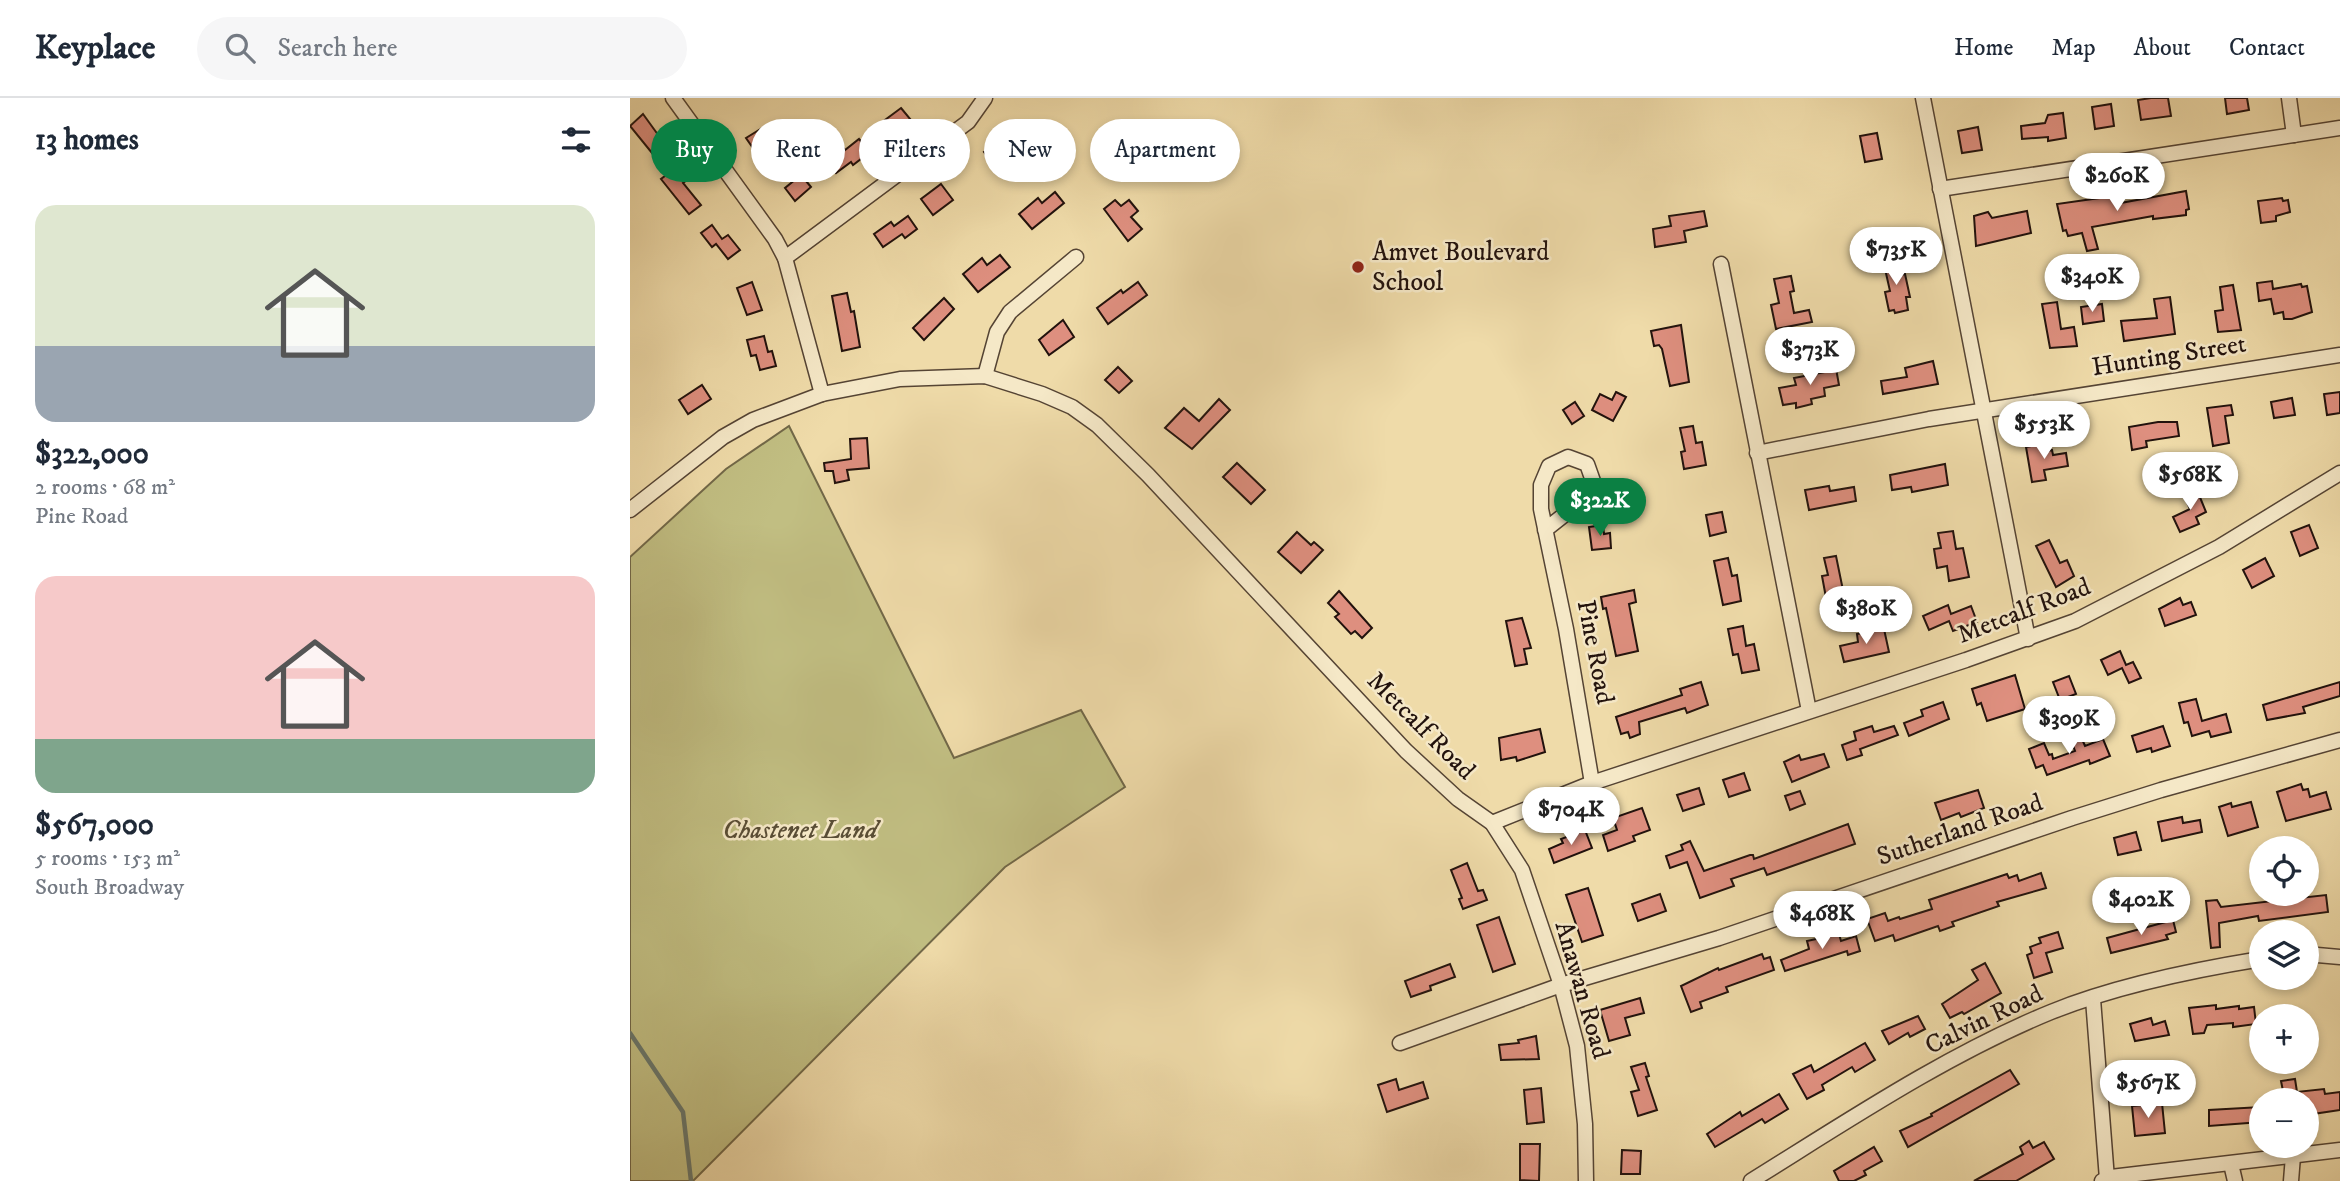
<!DOCTYPE html>
<html lang="en">
<head>
<meta charset="utf-8">
<style>
	body { margin:0; font-family:"IM FELL DW Pica",serif; background:#f6f6f7; color:#1f2937; height:100vh; display:flex; flex-direction:column; font-size:26px; white-space:nowrap }
	* { box-sizing:border-box; margin:0 }
	p { font-size:23px; color:#747a83 }
	.icon { flex:none; width:38px; height:38px; fill:none; stroke:currentColor; stroke-width:2; stroke-linecap:round; stroke-linejoin:round }
	.map { position:relative; flex:1; overflow:hidden }
	.drawer { display:flex; flex-direction:column; background:#fff; width:630px }
	.drawer>* { flex:none }
	.guide { position:absolute; left:21px; top:21px; width:665px; height:63px; display:flex; gap:14px }
	.buttons { position:absolute; left:1619px; top:738px; display:grid; gap:14px }
	.buttons a { display:grid; place-items:center; width:70px; height:70px; border-radius:50%; background:#fff; box-shadow:0 4px 10px #0003; font-size:35px }
	.price { position:absolute; translate:-50% -60px; padding:0 16px; border-radius:24px; background:#fff; color:#222; font-size:23px; line-height:46px; filter:drop-shadow(0 2px 4px #0008) }
	.price::after { content:''; position:absolute; left:50%; top:42px; width:21px; height:16px; margin-left:-10px; background:inherit; clip-path:polygon(0 0,100% 0,50% 100%) }
	.price.selected { background:#0b8043; color:#fff }
	ul { padding:0; list-style:none }
	li { display:grid; align-content:center; gap:14px; height:371px; padding:0 35px }
	li span { display:grid; place-items:center; height:217px; border-radius:21px; color:#555 }
	li>.icon { margin-inline-start:auto }
	span .icon { width:126px; height:126px; fill:#fffc; stroke-width:1 }
	li b { font-size:30px }
	h2 { display:flex; justify-content:space-between; align-items:center; height:84px; padding:0 35px; font-size:30px }
	.tag { padding:0 24px; border-radius:32px; background:#fff; box-shadow:0 4px 10px #0003; font-size:24px; line-height:63px }
	.tag.selected { background:#0b8043; color:#fff }
	header { display:flex; align-items:center; gap:42px; box-sizing:border-box; height:98px; padding:0 35px; background:#fff; border-bottom:2px solid #e0e1e3 }
	header strong { font-size:33px }
	nav { display:flex; gap:38px; margin-inline-start:auto; font-size:24px }
	.search { width:490px; height:63px; background:#f6f6f7; display:flex; align-items:center; gap:18px; box-sizing:border-box; padding:0 24px; border-radius:38px; color:#747a83; font-size:26px }
	main { display:flex; flex:1; min-height:0 }
	.map>svg:first-child { display:block }
</style>
</head>
<body>
<header>
<strong>Keyplace</strong>
<div class="search"><svg class="icon" aria-label="search" viewBox="0 0 24 24"><circle cx="10" cy="10" r="6"/><path d="M15 15l6 6"/></svg>Search here</div>
<nav><a>Home</a><a>Map</a><a>About</a><a>Contact</a></nav>
</header>
<main>
<section class="drawer">
<h2>13 homes<svg class="icon" aria-label="filters" viewBox="0 0 24 24"><path d="M4 7h16M4 17h16"/><circle cx="9" cy="7" r="2"/><circle cx="15" cy="17" r="2"/></svg></h2>
<ul>
<li><span style="background:linear-gradient(#dfe7d0 65%,#9aa5b1 0)"><svg class="icon" aria-label="home" viewBox="0 0 24 24"><path d="M3 11l9-7 9 7M6 9v11h12V9"/></svg></span><div><b>$322,000</b><p>2 rooms · 68 m²</p><p>Pine Road</p></div></li>
<li><span style="background:linear-gradient(#f6c9c9 75%,#7fa58c 0)"><svg class="icon" aria-label="home" viewBox="0 0 24 24"><path d="M3 11l9-7 9 7M6 9v11h12V9"/></svg></span><div><b>$567,000</b><p>5 rooms · 153 m²</p><p>South Broadway</p></div></li>
</ul>
</section>
<div class="map">
<svg width="1710" height="1083" viewBox="0 0 1710 1083">
	<rect width="100%" height="100%" fill="#efdba9"/>
	<filter id="stains"><feTurbulence type="fractalNoise" baseFrequency=".00286" numOctaves="4"/><feColorMatrix values="0 0 0 0 .2 0 0 0 0 .09 0 0 0 0 .02 0 0 0 .5 -.17"/></filter>
	<radialGradient id="worn" r=".72"><stop offset=".6" stop-color="#630" stop-opacity="0"/><stop offset="1" stop-color="#630" stop-opacity=".3"/></radialGradient>
	<polygon fill="#c1be82" stroke="#726848" stroke-width="2" points="159,328 324,660 451,612 495,689 375,769 63,1083 0,1083 0,459 96,371"/>
	<g fill="none" stroke-linecap="round" stroke-linejoin="round">
		<polyline stroke="#6a776b" stroke-width="4.5" points="0,935 53,1014 61,1083"/>
	</g>
	<g fill="#de8f7f" stroke="#22120d" stroke-width="2">
		<polygon points="1521,0 1538,0 1541,18 1511,22 1508,2"/>
		<polygon points="1595,0 1617,0 1619,12 1597,16"/>
		<polygon points="1481,6 1484,28 1465,31 1462,9"/>
		<polygon points="271,10 281,22 265,35 255,22"/>
		<polygon points="1433,15 1436,40 1418,43 1418,39 1392,41 1391,28 1415,25 1418,17"/>
		<polygon points="13,16 34,45 22,55 0,28"/>
		<polygon points="137,27 149,46 135,55 130,45 123,50 116,40"/>
		<polygon points="1348,29 1352,52 1332,55 1328,33"/>
		<polygon points="1247,35 1252,61 1235,64 1230,38"/>
		<polygon points="229,41 240,54 223,67 221,64 206,75 195,61 212,48 215,52"/>
		<polygon points="370,42 380,54 364,67 354,54"/>
		<polygon points="51,66 61,79 53,85 71,107 59,116 31,81"/>
		<polygon points="171,77 181,89 165,103 155,90"/>
		<polygon points="311,86 323,102 303,117 291,101"/>
		<polygon points="1556,93 1559,111 1556,112 1556,117 1523,121 1523,118 1462,129 1468,151 1457,153 1452,135 1438,138 1436,132 1433,133 1427,106 1484,98 1485,106"/>
		<polygon points="425,94 434,105 402,131 389,116 408,100 412,105"/>
		<polygon points="1652,100 1653,103 1658,102 1660,114 1646,118 1646,123 1631,125 1628,103"/>
		<polygon points="485,102 491,108 499,102 508,113 501,119 512,131 498,143 474,111"/>
		<polygon points="1074,113 1077,128 1054,133 1056,144 1025,149 1023,131 1041,128 1039,118"/>
		<polygon points="1397,113 1401,135 1346,148 1344,118 1358,114 1362,120"/>
		<polygon points="278,118 287,131 275,140 272,136 253,149 244,136 261,124 264,128"/>
		<polygon points="82,127 92,141 98,137 110,152 98,161 86,146 82,149 71,135"/>
		<polygon points="370,157 380,169 348,194 333,176 352,160 357,167"/>
		<polygon points="1266,159 1270,177 1275,176 1280,199 1276,199 1278,212 1265,215 1264,212 1259,213 1255,194 1260,193 1253,162"/>
		<polygon points="1161,178 1164,193 1160,194 1164,215 1179,212 1182,224 1146,231 1141,207 1149,205 1144,181"/>
		<polygon points="1642,183 1643,191 1671,186 1672,189 1677,188 1682,214 1662,221 1654,221 1653,214 1644,216 1641,201 1629,203 1627,185"/>
		<polygon points="122,184 132,212 117,217 107,190"/>
		<polygon points="508,184 517,197 478,226 467,210 491,192 493,195"/>
		<polygon points="1603,187 1611,232 1588,234 1585,213 1593,212 1590,189"/>
		<polygon points="217,195 221,214 224,213 230,249 212,253 202,198"/>
		<polygon points="1540,199 1545,236 1494,243 1491,223 1527,220 1524,201"/>
		<polygon points="314,200 324,211 294,242 283,230"/>
		<polygon points="1427,204 1431,231 1444,229 1447,248 1420,250 1412,206"/>
		<polygon points="1472,206 1474,223 1453,226 1451,209"/>
		<polygon points="433,222 444,239 419,257 409,242"/>
		<polygon points="1051,227 1059,284 1040,288 1032,251 1029,247 1024,248 1021,233"/>
		<polygon points="134,238 138,254 142,253 146,268 130,272 126,257 121,258 117,242"/>
		<polygon points="1303,263 1308,286 1253,296 1251,283 1277,279 1275,270"/>
		<polygon points="1205,265 1209,287 1194,290 1195,298 1181,301 1182,306 1166,310 1166,305 1153,307 1149,290 1166,287 1164,280 1195,274 1193,267"/>
		<polygon points="488,269 502,283 489,295 475,282"/>
		<polygon points="72,287 81,301 58,316 49,302"/>
		<polygon points="986,294 996,299 983,323 962,312 970,296 982,302"/>
		<polygon points="1710,294 1710,315 1697,317 1694,296"/>
		<polygon points="1662,300 1665,317 1644,320 1641,304"/>
		<polygon points="589,301 600,312 562,351 535,330 554,310 569,323"/>
		<polygon points="945,304 954,318 942,326 933,312"/>
		<polygon points="1601,307 1603,317 1595,318 1599,345 1583,348 1577,310"/>
		<polygon points="1528,324 1547,324 1549,338 1516,343 1517,349 1502,352 1499,329"/>
		<polygon points="1063,328 1066,345 1072,344 1076,367 1054,371 1051,354 1055,353 1050,330"/>
		<polygon points="237,340 239,370 217,372 219,382 205,385 203,373 195,373 194,365 221,361 220,341"/>
		<polygon points="1417,345 1418,353 1422,352 1423,357 1436,355 1438,368 1414,372 1416,382 1402,384 1396,349"/>
		<polygon points="607,365 635,392 621,406 593,379"/>
		<polygon points="1315,366 1318,387 1282,394 1281,389 1262,392 1260,377"/>
		<polygon points="1199,388 1200,393 1224,389 1226,403 1179,412 1175,392"/>
		<polygon points="1567,392 1576,414 1566,419 1569,426 1550,434 1543,419 1560,411 1554,398"/>
		<polygon points="1092,414 1096,434 1080,438 1076,417"/>
		<polygon points="973,427 974,436 980,435 981,450 962,452 959,429"/>
		<polygon points="1679,427 1688,450 1670,458 1661,434"/>
		<polygon points="1323,433 1326,451 1333,450 1339,479 1319,483 1317,468 1307,470 1304,451 1311,450 1308,435"/>
		<polygon points="667,434 681,447 684,444 693,452 671,475 648,454"/>
		<polygon points="1419,442 1430,465 1437,462 1444,478 1426,489 1406,448"/>
		<polygon points="1206,458 1215,502 1197,505 1192,478 1198,477 1194,460"/>
		<polygon points="1098,460 1102,478 1107,477 1111,503 1093,507 1084,463"/>
		<polygon points="1635,460 1644,478 1622,490 1613,472"/>
		<polygon points="1004,492 1006,504 999,506 1008,553 986,558 976,510 973,511 971,499"/>
		<polygon points="709,493 742,530 732,540 725,533 721,536 705,519 709,516 698,505"/>
		<polygon points="1550,500 1553,507 1561,504 1566,517 1535,528 1529,511"/>
		<polygon points="1318,507 1321,516 1341,508 1347,524 1323,533 1319,523 1299,532 1293,518"/>
		<polygon points="892,520 901,550 894,551 897,566 885,568 876,523"/>
		<polygon points="1113,528 1116,548 1124,546 1129,572 1112,575 1108,556 1103,557 1098,531"/>
		<polygon points="1254,531 1259,554 1214,564 1210,548 1228,544 1227,536"/>
		<polygon points="1490,553 1496,567 1503,564 1511,580 1499,585 1492,570 1478,577 1471,562"/>
		<polygon points="1385,577 1395,611 1357,623 1351,605 1347,607 1342,591"/>
		<polygon points="1439,578 1446,596 1430,602 1423,584"/>
		<polygon points="1071,584 1078,607 1057,615 1055,610 1009,624 1010,636 1000,640 998,634 991,636 986,619 1052,597 1050,591"/>
		<polygon points="1710,584 1710,598 1673,609 1675,615 1637,622 1633,607"/>
		<polygon points="1566,601 1572,623 1596,616 1601,634 1581,639 1579,633 1562,638 1558,624 1554,625 1549,605"/>
		<polygon points="1313,604 1319,621 1279,638 1274,625 1293,618 1291,612"/>
		<polygon points="1242,628 1244,634 1264,628 1268,637 1230,651 1232,657 1217,662 1212,647 1226,642 1224,634"/>
		<polygon points="1533,628 1540,648 1522,654 1521,650 1507,654 1502,638"/>
		<polygon points="910,631 915,654 887,663 886,659 871,662 869,640"/>
		<polygon points="1452,641 1455,648 1473,641 1480,658 1460,666 1459,662 1417,677 1413,667 1406,670 1399,651 1414,645 1419,657 1422,656 1423,661 1445,653 1442,645"/>
		<polygon points="1194,656 1199,669 1162,684 1154,664 1169,657 1171,662"/>
		<polygon points="1114,675 1120,692 1099,699 1093,682"/>
		<polygon points="1671,686 1673,692 1678,691 1680,699 1696,694 1701,711 1656,723 1647,694"/>
		<polygon points="1069,690 1074,706 1053,713 1047,697"/>
		<polygon points="1348,692 1354,710 1331,719 1329,715 1311,722 1305,705"/>
		<polygon points="1170,693 1175,706 1160,712 1155,698"/>
		<polygon points="1621,704 1628,729 1598,738 1589,709 1601,705 1602,709"/>
		<polygon points="1012,710 1020,732 1003,738 1005,743 978,753 973,737 987,732 983,720"/>
		<polygon points="1552,719 1553,725 1570,722 1572,734 1532,743 1528,724"/>
		<polygon points="1218,726 1225,746 1137,777 1134,770 1101,781 1104,788 1070,800 1057,764 1040,770 1036,758 1053,752 1051,747 1060,743 1074,773 1120,757 1123,757 1124,761"/>
		<polygon points="955,732 962,750 924,765 919,751 933,745 931,741"/>
		<polygon points="1506,734 1511,752 1488,757 1484,740"/>
		<polygon points="837,765 848,793 853,792 857,802 833,811 829,801 832,800 821,772"/>
		<polygon points="1411,775 1416,790 1367,804 1369,808 1322,824 1324,828 1310,833 1308,828 1265,843 1263,837 1245,843 1237,821 1255,815 1258,823 1269,819 1270,821 1302,811 1299,802 1377,776 1379,780 1387,777 1389,783"/>
		<polygon points="958,790 973,837 952,844 936,797"/>
		<polygon points="1030,796 1036,813 1008,823 1002,806"/>
		<polygon points="1696,797 1698,814 1629,823 1628,818 1589,825 1590,849 1581,850 1576,803 1587,802 1591,809"/>
		<polygon points="869,819 885,866 863,874 847,827"/>
		<polygon points="1543,822 1546,834 1536,837 1538,841 1481,855 1477,840"/>
		<polygon points="1428,834 1433,850 1416,855 1422,874 1404,880 1397,857 1402,855 1400,849 1411,845 1409,840"/>
		<polygon points="1209,836 1211,843 1226,838 1230,853 1218,857 1217,853 1155,873 1151,862 1179,851 1177,843"/>
		<polygon points="1132,856 1134,861 1140,859 1144,872 1096,889 1098,894 1070,904 1072,910 1061,914 1051,888 1088,870 1089,872"/>
		<polygon points="1355,865 1371,895 1334,916 1332,914 1320,920 1312,906 1348,882 1342,872"/>
		<polygon points="820,866 825,879 800,888 801,892 781,899 775,883"/>
		<polygon points="1010,900 1014,915 995,920 1000,937 979,943 970,912"/>
		<polygon points="1586,907 1586,911 1609,908 1609,911 1624,909 1626,926 1603,929 1603,925 1577,927 1574,935 1563,936 1559,910"/>
		<polygon points="1288,918 1295,931 1280,939 1278,935 1259,946 1252,933"/>
		<polygon points="1521,920 1523,927 1535,923 1539,937 1505,943 1500,926"/>
		<polygon points="906,938 909,961 871,962 869,947 889,945 888,942"/>
		<polygon points="1235,945 1245,962 1225,974 1222,969 1192,987 1194,992 1177,1001 1163,976 1181,967 1184,974"/>
		<polygon points="1015,965 1019,978 1016,979 1027,1012 1008,1018 1001,994 1009,992 1001,969"/>
		<polygon points="1380,972 1389,986 1278,1049 1270,1033 1302,1018 1301,1016"/>
		<polygon points="766,981 769,992 793,984 798,1000 757,1014 748,987"/>
		<polygon points="1665,981 1667,994 1694,991 1695,996 1710,994 1710,1012 1676,1017 1676,1003 1655,1003 1651,983"/>
		<polygon points="911,990 914,1024 897,1026 894,992"/>
		<polygon points="1149,996 1158,1011 1135,1025 1132,1021 1085,1049 1077,1036 1110,1014 1112,1018"/>
		<polygon points="1532,1005 1535,1035 1505,1038 1502,1008"/>
		<polygon points="1631,1009 1631,1024 1579,1028 1579,1012"/>
		<polygon points="1399,1043 1403,1050 1414,1044 1424,1061 1386,1083 1344,1083 1393,1056 1390,1049"/>
		<polygon points="890,1046 910,1046 909,1083 890,1082"/>
		<polygon points="1244,1049 1252,1063 1234,1073 1236,1077 1224,1083 1209,1083 1204,1073"/>
		<polygon points="992,1052 1011,1053 1010,1076 991,1076"/>
	</g>
	<g fill="none" stroke-linecap="round" stroke-linejoin="round">
		<defs>
			<g id="minor">
				<polyline points="43,0 145,141 155,160 192,296"/>
				<polyline points="1293,0 1398,541"/>
				<polyline points="1659,0 1664,37"/>
				<polyline points="1310,91 1710,30"/>
				<polyline points="155,160 338,24 355,0"/>
				<polyline points="1091,166 1179,613"/>
				<polyline points="355,278 367,234 380,214 446,159"/>
				<polyline points="1127,355 1299,321 1710,257"/>
				<polyline points="0,412 93,339 123,322 192,296 270,281 355,278 412,296 442,309 467,327 518,377 776,653 828,701 862,725 892,772 931,887 947,948 955,1026 956,1083"/>
				<polyline points="915,432 953,402 963,383 957,366 938,359 919,368 911,387 911,411 936,531 962,685"/>
				<polyline points="862,725 962,685 1336,562 1445,523 1589,449 1710,375"/>
				<polyline points="1676,856 1710,859"/>
				<polyline points="1463,901 1477,1081"/>
				<polyline points="770,945 931,887 1089,840 1442,720 1531,692 1710,642"/>
				<polyline points="1601,1066 1605,1083"/>
				<path d="M 1121,1083 C 1216,1024 1316,957 1421,914 C 1485,888 1563,872 1631,861"/>
				<polyline points="1472,1083 1481,1079 1710,1052"/>
				<polyline points="1661,1083 1663,1058"/>
			</g>
		</defs>
		<use href="#minor" stroke="#554434" stroke-width="17"/>
		<use href="#minor" stroke="#f5e8c7" stroke-width="14"/>
	</g>
	<circle fill="#8f2418" stroke="#f5e8c7" stroke-width="2.5" cx="728" cy="169" r="7"/>
	<g text-anchor="middle" dominant-baseline="central" stroke-width="5" stroke-linejoin="round" paint-order="stroke">
		<g font-size="26" fill="#22120d" stroke="#f5e8c7" text-anchor="start">
			<text x="742" y="154">Amvet Boulevard<tspan x="742" dy="30">School</tspan></text>
		</g>
		<g font-size="26" fill="#22120d" stroke="#f5e8c7">
			<text transform="translate(1539 258) rotate(-9)">Hunting Street</text>
			<text transform="translate(1394 513) rotate(-21)">Metcalf Road</text>
			<text transform="translate(965 554) rotate(79)">Pine Road</text>
			<text transform="translate(791 628) rotate(45)">Metcalf Road</text>
			<text transform="translate(1330 732) rotate(-19)">Sutherland Road</text>
			<text transform="translate(952 892) rotate(74)">Anawan Road</text>
			<text transform="translate(1354 922) rotate(-26)">Calvin Road</text>
		</g>
		<g font-size="26" font-style="italic" fill="#5a4e36" stroke="#f5e8c7">
			<text x="170" y="732">Chastenet Land</text>
		</g>
	</g>
	<rect width="100%" height="100%" filter="url(#stains)"/>
	<rect width="100%" height="100%" fill="url(#worn)"/>
</svg>
<div class="buttons">
<a><svg class="icon" aria-label="locate" viewBox="0 0 24 24"><circle cx="12" cy="12" r="6"/><path d="M12 2v4M12 18v4M2 12h4M18 12h4"/></svg></a>
<a><svg class="icon" aria-label="layers" viewBox="0 0 24 24"><path d="M12 4l9 5-9 5-9-5zM3 14l9 5 9-5"/></svg></a>
<a>+</a>
<a>−</a>
</div>
<b class="price" style="left:1487px;top:115px">$260K</b>
<b class="price" style="left:1266px;top:189px">$735K</b>
<b class="price" style="left:1462px;top:216px">$340K</b>
<b class="price" style="left:1180px;top:289px">$373K</b>
<b class="price" style="left:1414px;top:363px">$553K</b>
<b class="price" style="left:1560px;top:414px">$568K</b>
<b class="price selected" style="left:970px;top:440px">$322K</b>
<b class="price" style="left:1236px;top:548px">$380K</b>
<b class="price" style="left:1439px;top:658px">$309K</b>
<b class="price" style="left:941px;top:749px">$704K</b>
<b class="price" style="left:1511px;top:839px">$402K</b>
<b class="price" style="left:1192px;top:853px">$468K</b>
<b class="price" style="left:1518px;top:1022px">$567K</b>
<div class="guide">
<a class="tag selected">Buy</a>
<a class="tag">Rent</a>
<a class="tag">Filters</a>
<a class="tag">New</a>
<a class="tag">Apartment</a>
</div>
</div>
</main>
</body>
</html>
